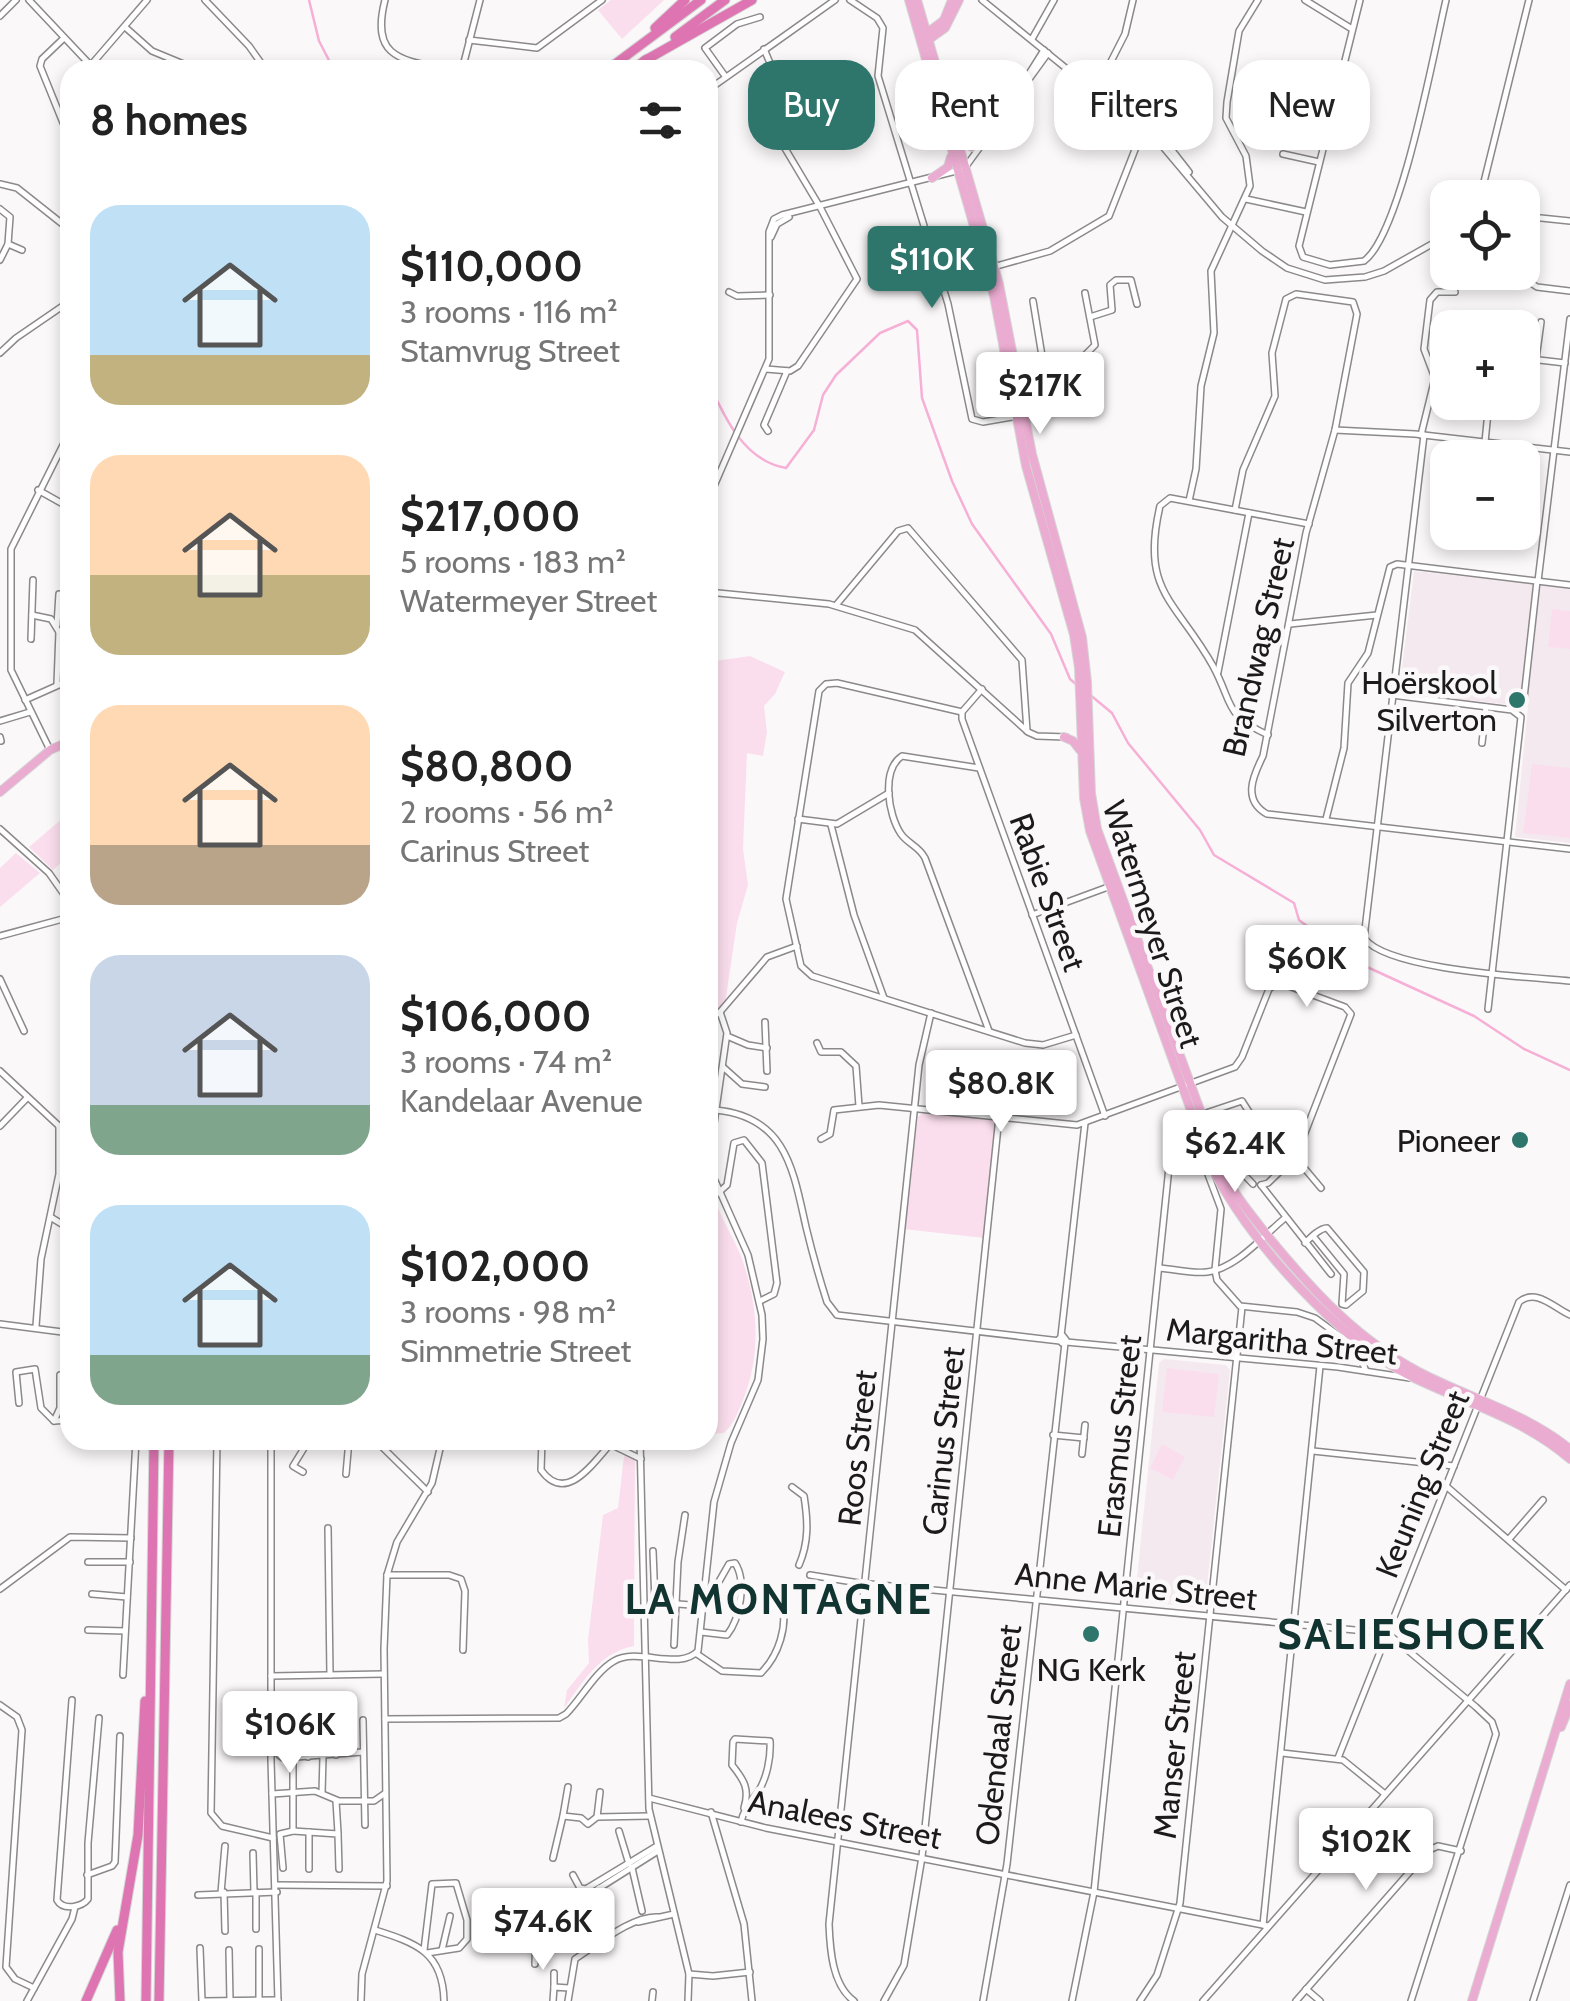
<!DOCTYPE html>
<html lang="en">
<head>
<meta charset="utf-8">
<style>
	body { margin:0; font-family:Cabin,sans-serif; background:#f6f6f6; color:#222; height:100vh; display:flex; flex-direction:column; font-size:38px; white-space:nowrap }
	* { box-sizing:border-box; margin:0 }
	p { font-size:32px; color:#767676 }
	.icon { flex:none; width:55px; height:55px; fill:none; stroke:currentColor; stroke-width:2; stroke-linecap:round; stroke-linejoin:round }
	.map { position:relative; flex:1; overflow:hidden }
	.panel { position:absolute; left:60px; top:60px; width:658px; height:1390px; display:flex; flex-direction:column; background:#fff; border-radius:30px; box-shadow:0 5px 15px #0003 }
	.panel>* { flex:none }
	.banner { position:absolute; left:748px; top:60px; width:672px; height:90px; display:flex; gap:20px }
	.controls { position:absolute; left:1430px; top:180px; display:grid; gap:20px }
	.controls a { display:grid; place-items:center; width:110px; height:110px; border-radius:20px; background:#fff; box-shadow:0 5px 15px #0003; font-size:50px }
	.price { position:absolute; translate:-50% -85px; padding:0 22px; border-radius:10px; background:#fff; color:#222; font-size:32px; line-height:65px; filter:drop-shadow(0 2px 5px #0008) }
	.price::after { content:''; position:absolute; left:50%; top:60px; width:30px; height:22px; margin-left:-15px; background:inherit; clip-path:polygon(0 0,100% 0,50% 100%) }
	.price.current { background:#2e756c; color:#fff }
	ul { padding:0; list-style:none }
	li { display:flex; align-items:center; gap:30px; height:250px; padding:0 30px }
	li span { display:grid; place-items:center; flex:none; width:280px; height:200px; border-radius:30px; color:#555 }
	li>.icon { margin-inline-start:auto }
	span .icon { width:120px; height:120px; fill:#fffc; stroke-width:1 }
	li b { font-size:42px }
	h2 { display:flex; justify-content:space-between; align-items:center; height:120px; padding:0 30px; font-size:42px }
	.tag { padding:0 35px; border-radius:30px; background:#fff; box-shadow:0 5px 15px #0003; font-size:35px; line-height:90px }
	.tag.current { background:#2e756c; color:#fff }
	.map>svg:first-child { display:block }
</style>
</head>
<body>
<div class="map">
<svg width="1570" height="2001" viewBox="0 0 1570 2001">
	<rect width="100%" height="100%" fill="#fbf8fa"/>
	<g fill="#f4e9ef">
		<polygon points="1414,571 1570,588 1570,843 1515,837 1528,707 1399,692"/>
		<polygon points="1164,1359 1226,1365 1230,1370 1205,1605 1201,1608 1138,1601 1135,1597 1159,1363"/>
	</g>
	<g fill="#fbdeed">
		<polygon points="611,0 664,0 622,39 598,10"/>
		<polygon points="1552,609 1570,611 1570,649 1548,647"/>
		<polygon points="750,656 785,672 775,694 764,706 767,732 763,756 747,753 743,849 748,885 737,923 725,1004 708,1016 708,662"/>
		<polygon points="1532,764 1570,768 1570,838 1523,833"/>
		<polygon points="70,812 70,855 53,870 29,847"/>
		<polygon points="16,853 40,873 0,907 0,868"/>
		<polygon points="924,1112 997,1119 984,1238 903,1229 918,1117"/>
		<path d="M 717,1206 C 724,1223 734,1239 741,1256 C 758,1303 762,1353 743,1400 C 738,1412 734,1424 724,1433 L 708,1434 L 708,1298 L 716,1252 Z"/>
		<polygon points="1167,1368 1219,1374 1214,1417 1162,1412"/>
		<polygon points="1162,1444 1185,1457 1173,1480 1150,1468"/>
		<path d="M 624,1456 L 635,1458 L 634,1646 C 599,1653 584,1681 564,1708 L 567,1690 L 589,1663 L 588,1640 L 603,1515 L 618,1508 Z"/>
	</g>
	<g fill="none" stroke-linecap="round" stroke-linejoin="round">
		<g stroke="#f6b0d6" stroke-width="2.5">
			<polyline points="309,0 319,41 334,70"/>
			<path d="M 708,381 C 724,417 744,461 786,468 L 814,430 L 823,395 L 836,375 L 880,333 L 908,321 L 917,330 L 922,398 L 952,481 L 972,524 L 1051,634 L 1070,679 L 1078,686"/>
			<polyline points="1089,694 1112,713 1128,743 1200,830 1214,855 1294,903 1299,920 1354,961 1474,1016 1524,1049 1570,1070"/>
		</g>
		<defs>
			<g id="minor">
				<polyline points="29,0 95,70"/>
				<polyline points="205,0 249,46 266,70"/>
				<path d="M 385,0 C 370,59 402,60 450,70"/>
				<polyline points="850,0 877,18 883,28 878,76 948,304 972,419 983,422 1041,412 1040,388 1077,363 1095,345 1085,293"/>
				<polyline points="982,0 1163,147 1222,217 1262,251 1287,268 1325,280 1365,277 1384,271 1448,235"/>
				<polyline points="1305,0 1352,29"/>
				<path d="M 1360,0 L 1299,246 L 1303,257 L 1330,265 L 1364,261 C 1401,234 1434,51 1446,0"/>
				<polyline points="0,16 16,0"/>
				<polyline points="125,27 152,51 198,70"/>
				<polyline points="64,38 42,59 40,66 70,140"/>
				<polyline points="1032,39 1054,0"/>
				<polyline points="469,40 537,48 602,0"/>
				<polyline points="764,49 773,70 768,107 780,140 820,207 857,279 798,366 790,371 766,369"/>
				<polyline points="91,65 147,0"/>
				<polyline points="462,70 480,0"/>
				<polyline points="725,76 705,48 737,24 760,17"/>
				<polyline points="708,90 835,0"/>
				<polyline points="1096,91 1125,34 1133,0"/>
				<polyline points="1010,104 1044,50"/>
				<polyline points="1124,113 1163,142"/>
				<polyline points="1171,149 1189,172"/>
				<polyline points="1283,154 1319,162"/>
				<polyline points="0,184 17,188 70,230"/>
				<polyline points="1480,198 1529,0"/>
				<polyline points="1246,199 1306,212"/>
				<polyline points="0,209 10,217 8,244 0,260"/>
				<polyline points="1522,216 1570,221"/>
				<polyline points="771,237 777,224 789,217"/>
				<polyline points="8,244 22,250"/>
				<polyline points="986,269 1050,251 1109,216 1138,142 1139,128"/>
				<polyline points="1525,279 1537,287 1570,291"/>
				<polyline points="729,292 737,296 770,295"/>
				<polyline points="1033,301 1043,362 1051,380"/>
				<polyline points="1090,317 1112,310 1110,285 1116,280 1131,280 1137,304"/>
				<polyline points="1495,328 1498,314"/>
				<polyline points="0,353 16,338 70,301"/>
				<polyline points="1522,358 1565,363"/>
				<polyline points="1536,359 1541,322"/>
				<polyline points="1335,430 1415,434 1570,452"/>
				<polyline points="768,431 764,425 787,371"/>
				<polyline points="1421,435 1435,378 1424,349 1430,300 1437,292 1455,292"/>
				<path d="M 1424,435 L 1364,938 C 1387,970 1528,977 1570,981"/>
				<polyline points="1485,442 1489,402"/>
				<polyline points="38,490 70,508"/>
				<polyline points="708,500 769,359 769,232 774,219 782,215 964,169 1048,53"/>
				<polyline points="1189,501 1196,469 1201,386 1214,333 1211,271 1250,186 1246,156 1226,118 1227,102 1239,31 1258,0"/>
				<path d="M 1235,510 L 1243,470 L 1275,396 L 1272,353 L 1286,299 L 1296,294 L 1353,302 L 1357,314 L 1335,430 L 1306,533 L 1263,756 C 1253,776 1242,800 1267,814 L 1570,849"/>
				<polyline points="66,574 70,563"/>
				<polyline points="1538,581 1570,319"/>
				<polyline points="708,592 829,604 915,630 1028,732 1037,736 1066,737"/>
				<polyline points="837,604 898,531 908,528 1022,660 1027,731"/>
				<polyline points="32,615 51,619 59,632 70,637"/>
				<polyline points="1290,624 1377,615"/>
				<polyline points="57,625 59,594"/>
				<polyline points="31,639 33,580"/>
				<polyline points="1218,672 1249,513"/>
				<polyline points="57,684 59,632"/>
				<polyline points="982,689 962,712 962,719 1105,1116"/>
				<polyline points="1392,695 1512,710 1521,717 1488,1009"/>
				<polyline points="1524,698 1537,581"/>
				<polyline points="25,700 70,680"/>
				<polyline points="962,712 837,683 826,684 819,691 786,899 801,966 812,976 1025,1043 1043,1045 1076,1035"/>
				<polyline points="0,721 30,712"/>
				<path d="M 1268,735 C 1223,714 1234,705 1213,666 C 1176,600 1140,592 1160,506 L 1170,498 L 1309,524"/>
				<polyline points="0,737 1,741"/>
				<polyline points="1482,743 1486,707"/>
				<polyline points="50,750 11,670 11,549 70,431"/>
				<path d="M 979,768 L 902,756 C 881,770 888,815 901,834 C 908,844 919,846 925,858 L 989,1031"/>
				<polyline points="798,819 837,824 889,793"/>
				<polyline points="1326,819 1344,748 1348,683 1368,653 1390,567 1397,564 1570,585"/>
				<polyline points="831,825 854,915 884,998"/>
				<polyline points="0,829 49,873 70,903"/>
				<polyline points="1032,915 1108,887"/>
				<polyline points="0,936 70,917"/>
				<polyline points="0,979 24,1031"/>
				<polyline points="708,1020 720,1012 767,957 797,946"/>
				<polyline points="765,1022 767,1071"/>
				<polyline points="727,1036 748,1045 767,1048"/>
				<polyline points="817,1043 821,1052 841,1052 856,1066 859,1106"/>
				<polyline points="723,1067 742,1084 765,1087"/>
				<polyline points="0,1071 59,1126"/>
				<path d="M 716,1110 C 786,1117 793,1169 806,1227 C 812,1252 819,1277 827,1302 L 837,1315 L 1060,1341"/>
				<polyline points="1210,1112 1223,1144"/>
				<polyline points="1203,1114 1242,1101 1251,1115 1252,1133"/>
				<polyline points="0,1126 27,1098"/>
				<polyline points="59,1126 70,1127"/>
				<polyline points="821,1139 830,1134 834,1110 879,1105 1077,1125 1235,1067 1242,1057 1269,989 1278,982 1345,1007 1351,1014 1296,1156 1268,1183 1261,1185"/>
				<polyline points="1213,1147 1259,1132 1266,1119 1294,1130"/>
				<polyline points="1295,1157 1321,1188"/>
				<polyline points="1237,1167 1265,1147 1267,1141 1254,1138 1229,1158 1230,1160 1253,1184"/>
				<polyline points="1261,1185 1331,1274"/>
				<polyline points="718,1193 727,1185 734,1143 744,1140 762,1163 777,1283 774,1294 760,1301"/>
				<polyline points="52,1218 70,1229"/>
				<path d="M 1305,1243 C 1311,1237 1320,1228 1327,1228 L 1364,1272 L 1363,1291 L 1346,1305 L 1342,1304 L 1344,1274 L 1313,1236"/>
				<path d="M 1159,1268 C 1174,1269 1192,1274 1207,1272 C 1236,1269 1264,1235 1285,1218"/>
				<polyline points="0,1324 70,1333"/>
				<polyline points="36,1326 41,1259 59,1174 59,1126"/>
				<polyline points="1061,1336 1085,1123"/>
				<polygon points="1063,1336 1066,1340 1062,1343 1059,1339"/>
				<polyline points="1066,1342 1338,1367 1410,1378"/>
				<polyline points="19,1403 16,1372 35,1369 41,1408 54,1421 70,1420"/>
				<polyline points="54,1421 60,1408 60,1375"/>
				<polyline points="1053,1435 1084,1438"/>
				<polyline points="217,1440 211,1813 222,1826 273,1838"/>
				<polyline points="271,1440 271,1760 278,2001"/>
				<polyline points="375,1440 428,1492"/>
				<path d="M 542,1440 L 541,1470 C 567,1506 594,1461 614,1440"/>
				<polyline points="640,1440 649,1809 689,1974 688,2001"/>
				<polyline points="272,1443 289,1443 303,1447"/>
				<polyline points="610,1444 641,1459"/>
				<polyline points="1313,1451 1454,1466"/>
				<polyline points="1082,1454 1085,1425"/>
				<polyline points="303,1472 293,1466 309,1440"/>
				<polyline points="346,1474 349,1440"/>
				<polyline points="1446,1486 1566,1590"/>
				<path d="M 792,1487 L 804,1496 C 808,1521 809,1542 799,1565"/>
				<polyline points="328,1528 330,1675"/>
				<polyline points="1509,1539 1543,1500"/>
				<polyline points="653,1551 655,1602 702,1606"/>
				<polyline points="88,1562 130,1562"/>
				<polyline points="387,1575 449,1575 461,1579 465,1591 463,1650"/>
				<polyline points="810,1575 859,1583 1387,1633 1476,1707 1492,1722 1496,1734 1411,2001"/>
				<polyline points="0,1589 70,1537 131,1538"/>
				<polyline points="92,1594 127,1597"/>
				<polyline points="88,1630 125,1631"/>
				<path d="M 701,1632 L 727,1635 C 740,1619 747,1581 735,1563 L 729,1564 L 717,1585 L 717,1604"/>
				<polyline points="674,1645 678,1562 685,1515"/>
				<path d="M 697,1654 L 722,1671 L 761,1673 C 779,1655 788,1626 782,1601"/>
				<polyline points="123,1675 136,1440"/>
				<polyline points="271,1676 383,1674"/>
				<path d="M 72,1700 L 57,1900 C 63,1911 82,1907 88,1899 L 88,1843 L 99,1718"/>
				<polyline points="0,1705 17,1717 22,1730 6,1967 15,1979 34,1988"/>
				<polyline points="308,1719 308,1757"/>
				<polyline points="336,1719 336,1755"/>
				<path d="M 385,1719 L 559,1718 L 566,1714 C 581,1699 595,1672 614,1661 C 638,1647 679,1671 698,1651 L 714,1502 L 731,1443 L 758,1380 L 763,1339 L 762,1315 L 748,1255 L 708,1165 L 727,1033 L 720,1012"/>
				<polyline points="363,1720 365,1825"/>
				<polyline points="279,1721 279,1755 283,1758 363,1752"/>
				<polyline points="1282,1753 1343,1760 1385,1794"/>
				<path d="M 1338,1758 L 1519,1302 C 1536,1288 1553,1307 1570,1315"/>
				<polyline points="568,1787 563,1816 581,1818 588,1824 597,1817"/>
				<polyline points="600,1792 597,1817 650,1816"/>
				<polyline points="322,1793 323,1757"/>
				<polyline points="272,1794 315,1791 339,1801 374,1801 384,1794"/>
				<polyline points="649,1798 766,1828 1268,1926"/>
				<polyline points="336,1801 338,1833"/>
				<polyline points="711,1812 744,1924 752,2001"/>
				<path d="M 741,1822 C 744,1808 750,1804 758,1792 C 767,1778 771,1757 770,1741 L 735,1739 L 733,1742 L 732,1765 C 744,1780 750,1789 744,1808"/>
				<polyline points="293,1831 338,1834 339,1869"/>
				<polyline points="619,1831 629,1864"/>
				<polyline points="309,1832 309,1869"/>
				<polyline points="253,1853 254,1892"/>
				<polyline points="553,1858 563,1816"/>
				<polyline points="283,1868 280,1834 293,1831 293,1758"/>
				<polyline points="632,1868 642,1911"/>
				<polyline points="87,1875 112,1866 115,1862 120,1736"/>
				<polyline points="573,1875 580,1888 586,1889 657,1846"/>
				<polyline points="277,1885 387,1886"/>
				<polyline points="599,1888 609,1920"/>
				<polyline points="224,1892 225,1931"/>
				<polyline points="221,1893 225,1846"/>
				<polyline points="198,1895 277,1892"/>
				<polyline points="568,1907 573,1945"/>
				<polyline points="638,1922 674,1914"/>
				<polyline points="1263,1925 1320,1366"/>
				<polyline points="256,1929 256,1892"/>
				<path d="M 375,1930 C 416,1943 443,1952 444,2001"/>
				<polyline points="200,1948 202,2001"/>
				<polyline points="229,1950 230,2001"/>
				<polyline points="424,1950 432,1884 456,1883 467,1920 467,1939 459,1948 427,1953"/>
				<polyline points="442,1950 450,1916"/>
				<polyline points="535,1964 536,1928 658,1851"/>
				<polyline points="689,1974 713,1976 750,1972"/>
				<polyline points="554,1987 554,1973"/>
				<polyline points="1306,1989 1320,2001"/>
				<polyline points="27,2001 72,1919 75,1907"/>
				<polyline points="204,2001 278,2000"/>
				<polyline points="259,2001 259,1949"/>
				<polyline points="361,2001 362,1974 387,1881 384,1649 387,1575 397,1542 432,1483 442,1440"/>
				<polyline points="553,2001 554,1987 569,1988"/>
				<path d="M 568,2001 L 575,1959 C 597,1945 633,1915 658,1917"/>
				<polyline points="652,2001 653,1992"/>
				<path d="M 854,2001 C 832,1985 830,1949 829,1924 L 919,1065 L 931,1013"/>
				<polyline points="884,2001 904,1965 922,1857 999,1117"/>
				<polyline points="983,2001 1007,1864 1065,1343"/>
				<polyline points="1072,2001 1094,1892 1171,1148 1176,1132 1187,1130 1194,1137 1221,1209 1215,1270 1217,1280 1240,1306 1297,1312 1315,1318 1356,1348 1366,1371"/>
				<polyline points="1140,2001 1157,1975 1180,1903 1242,1307"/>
				<polyline points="1203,2001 1570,1585"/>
				<polyline points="1296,2001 1429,1850 1438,1846 1461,1851"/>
				<polyline points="1533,2001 1570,1885"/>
			</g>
			<g id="major">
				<path d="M 909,0 L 994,296 L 1026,466 L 1074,635 L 1079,668 L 1084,798 L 1090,831 L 1210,1163 C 1245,1238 1339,1341 1414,1378 C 1468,1404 1524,1419 1570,1459"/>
				<path d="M 917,0 L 999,284 L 1032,454 L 1082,637 L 1087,682 L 1091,793 L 1097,829 L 1222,1170 C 1235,1196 1253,1217 1271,1240 C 1314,1292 1358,1340 1419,1372 C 1471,1399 1524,1412 1570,1449"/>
				<polyline points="944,20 952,0"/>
				<polyline points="923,36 947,18"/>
				<polyline points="924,43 945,28 959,0"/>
				<polyline points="957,139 972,147 987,139"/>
				<polyline points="932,178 948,167 951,157"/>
				<polyline points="1064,737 1073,741 1080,750"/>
				<polyline points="0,792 50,750 70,741"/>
				<polyline points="1561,1727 1570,1705"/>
				<polyline points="1472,2001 1570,1684"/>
			</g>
			<g id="highway">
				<polyline points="655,28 685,0"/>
				<polyline points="675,37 725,0"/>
				<polyline points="644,61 752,0"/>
				<polyline points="607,70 701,0"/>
				<polyline points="632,70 647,59"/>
				<polyline points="86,2001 117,1930"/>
				<polyline points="120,2001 118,1952 138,1835 145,1701"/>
				<polyline points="146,2001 154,1440"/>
				<polyline points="159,2001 169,1440"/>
			</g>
		</defs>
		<use href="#minor" stroke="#8c898a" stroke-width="8"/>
		<use href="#major" stroke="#d6d6d6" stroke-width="10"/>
		<use href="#highway" stroke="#d6d6d6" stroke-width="11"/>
		<use href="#minor" stroke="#fff" stroke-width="5"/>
		<use href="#major" stroke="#ebacd1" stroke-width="8"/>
		<use href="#highway" stroke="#de75b2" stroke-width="9"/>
	</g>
	<g fill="#2e756c" stroke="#fbf8fa" stroke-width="4">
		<circle cx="1517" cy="700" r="10"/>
		<circle cx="1520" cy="1140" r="10"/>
		<circle cx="1091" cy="1634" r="10"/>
	</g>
	<g text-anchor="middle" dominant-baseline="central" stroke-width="9" stroke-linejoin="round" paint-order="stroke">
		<g font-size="32" fill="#1c1b1c" stroke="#fbf8fa">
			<text transform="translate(1258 647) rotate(-77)">Brandwag Street</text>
			<text transform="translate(1048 892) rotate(70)">Rabie Street</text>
			<text transform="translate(1153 924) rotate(72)">Watermeyer Street</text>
			<text transform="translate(1282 1341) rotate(6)">Margaritha Street</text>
			<text transform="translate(1119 1436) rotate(-84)">Erasmus Street</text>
			<text transform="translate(943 1441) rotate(-84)">Carinus Street</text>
			<text transform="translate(857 1448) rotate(-84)">Roos Street</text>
			<text transform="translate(1422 1484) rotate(-68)">Keuning Street</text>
			<text transform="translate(1136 1586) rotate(6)">Anne Marie Street</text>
			<text transform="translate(998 1735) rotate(-84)">Odendaal Street</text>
			<text transform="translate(1174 1745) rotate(-84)">Manser Street</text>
			<text transform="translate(845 1819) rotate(11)">Analees Street</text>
		</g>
		<g font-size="32" fill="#1c1b1c" stroke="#fbf8fa" text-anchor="end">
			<text x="1497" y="682">Hoërskool<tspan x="1497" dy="37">Silverton</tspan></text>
			<text x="1500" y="1140">Pioneer</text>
			<text x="1091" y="1669" text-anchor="middle">NG Kerk</text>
		</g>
		<g font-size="42" font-weight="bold" letter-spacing="2.5" fill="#123430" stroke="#fbf8fa">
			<text x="779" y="1599">LA MONTAGNE</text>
			<text x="1412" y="1634">SALIESHOEK</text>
		</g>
	</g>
</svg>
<div class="controls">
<a><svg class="icon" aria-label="locate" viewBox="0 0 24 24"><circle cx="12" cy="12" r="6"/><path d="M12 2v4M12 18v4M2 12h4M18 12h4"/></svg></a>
<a>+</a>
<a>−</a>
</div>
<b class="price current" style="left:932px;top:311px">$110K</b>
<b class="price" style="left:1040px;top:437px">$217K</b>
<b class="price" style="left:1307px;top:1010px">$60K</b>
<b class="price" style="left:1001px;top:1135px">$80.8K</b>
<b class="price" style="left:1235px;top:1195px">$62.4K</b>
<b class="price" style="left:290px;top:1776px">$106K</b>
<b class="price" style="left:1366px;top:1893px">$102K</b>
<b class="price" style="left:543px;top:1973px">$74.6K</b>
<div class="banner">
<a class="tag current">Buy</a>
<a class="tag">Rent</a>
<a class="tag">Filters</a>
<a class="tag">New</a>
</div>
<section class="panel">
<h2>8 homes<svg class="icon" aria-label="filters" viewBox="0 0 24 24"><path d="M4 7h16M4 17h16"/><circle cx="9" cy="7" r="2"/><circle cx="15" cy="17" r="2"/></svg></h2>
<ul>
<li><span style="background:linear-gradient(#bfe0f5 75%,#c2b280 0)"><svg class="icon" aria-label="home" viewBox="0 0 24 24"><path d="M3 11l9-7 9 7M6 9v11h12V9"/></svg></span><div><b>$110,000</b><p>3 rooms · 116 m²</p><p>Stamvrug Street</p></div></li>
<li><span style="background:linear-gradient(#ffd9b3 60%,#c2b280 0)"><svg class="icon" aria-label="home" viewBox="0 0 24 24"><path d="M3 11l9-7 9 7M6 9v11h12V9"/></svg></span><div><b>$217,000</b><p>5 rooms · 183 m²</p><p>Watermeyer Street</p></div></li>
<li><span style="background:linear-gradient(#ffd9b3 70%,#b9a48a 0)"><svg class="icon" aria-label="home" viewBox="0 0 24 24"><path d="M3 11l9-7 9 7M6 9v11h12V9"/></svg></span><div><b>$80,800</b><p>2 rooms · 56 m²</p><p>Carinus Street</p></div></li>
<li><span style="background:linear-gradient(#c9d6e8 75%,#7fa58c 0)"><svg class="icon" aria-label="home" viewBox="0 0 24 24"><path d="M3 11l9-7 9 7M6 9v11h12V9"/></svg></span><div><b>$106,000</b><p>3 rooms · 74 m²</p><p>Kandelaar Avenue</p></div></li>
<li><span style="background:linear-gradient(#bfe0f5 75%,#7fa58c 0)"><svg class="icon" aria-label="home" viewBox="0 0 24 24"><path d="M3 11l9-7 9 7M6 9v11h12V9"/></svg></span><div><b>$102,000</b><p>3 rooms · 98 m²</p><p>Simmetrie Street</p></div></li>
</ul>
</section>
</div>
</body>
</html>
